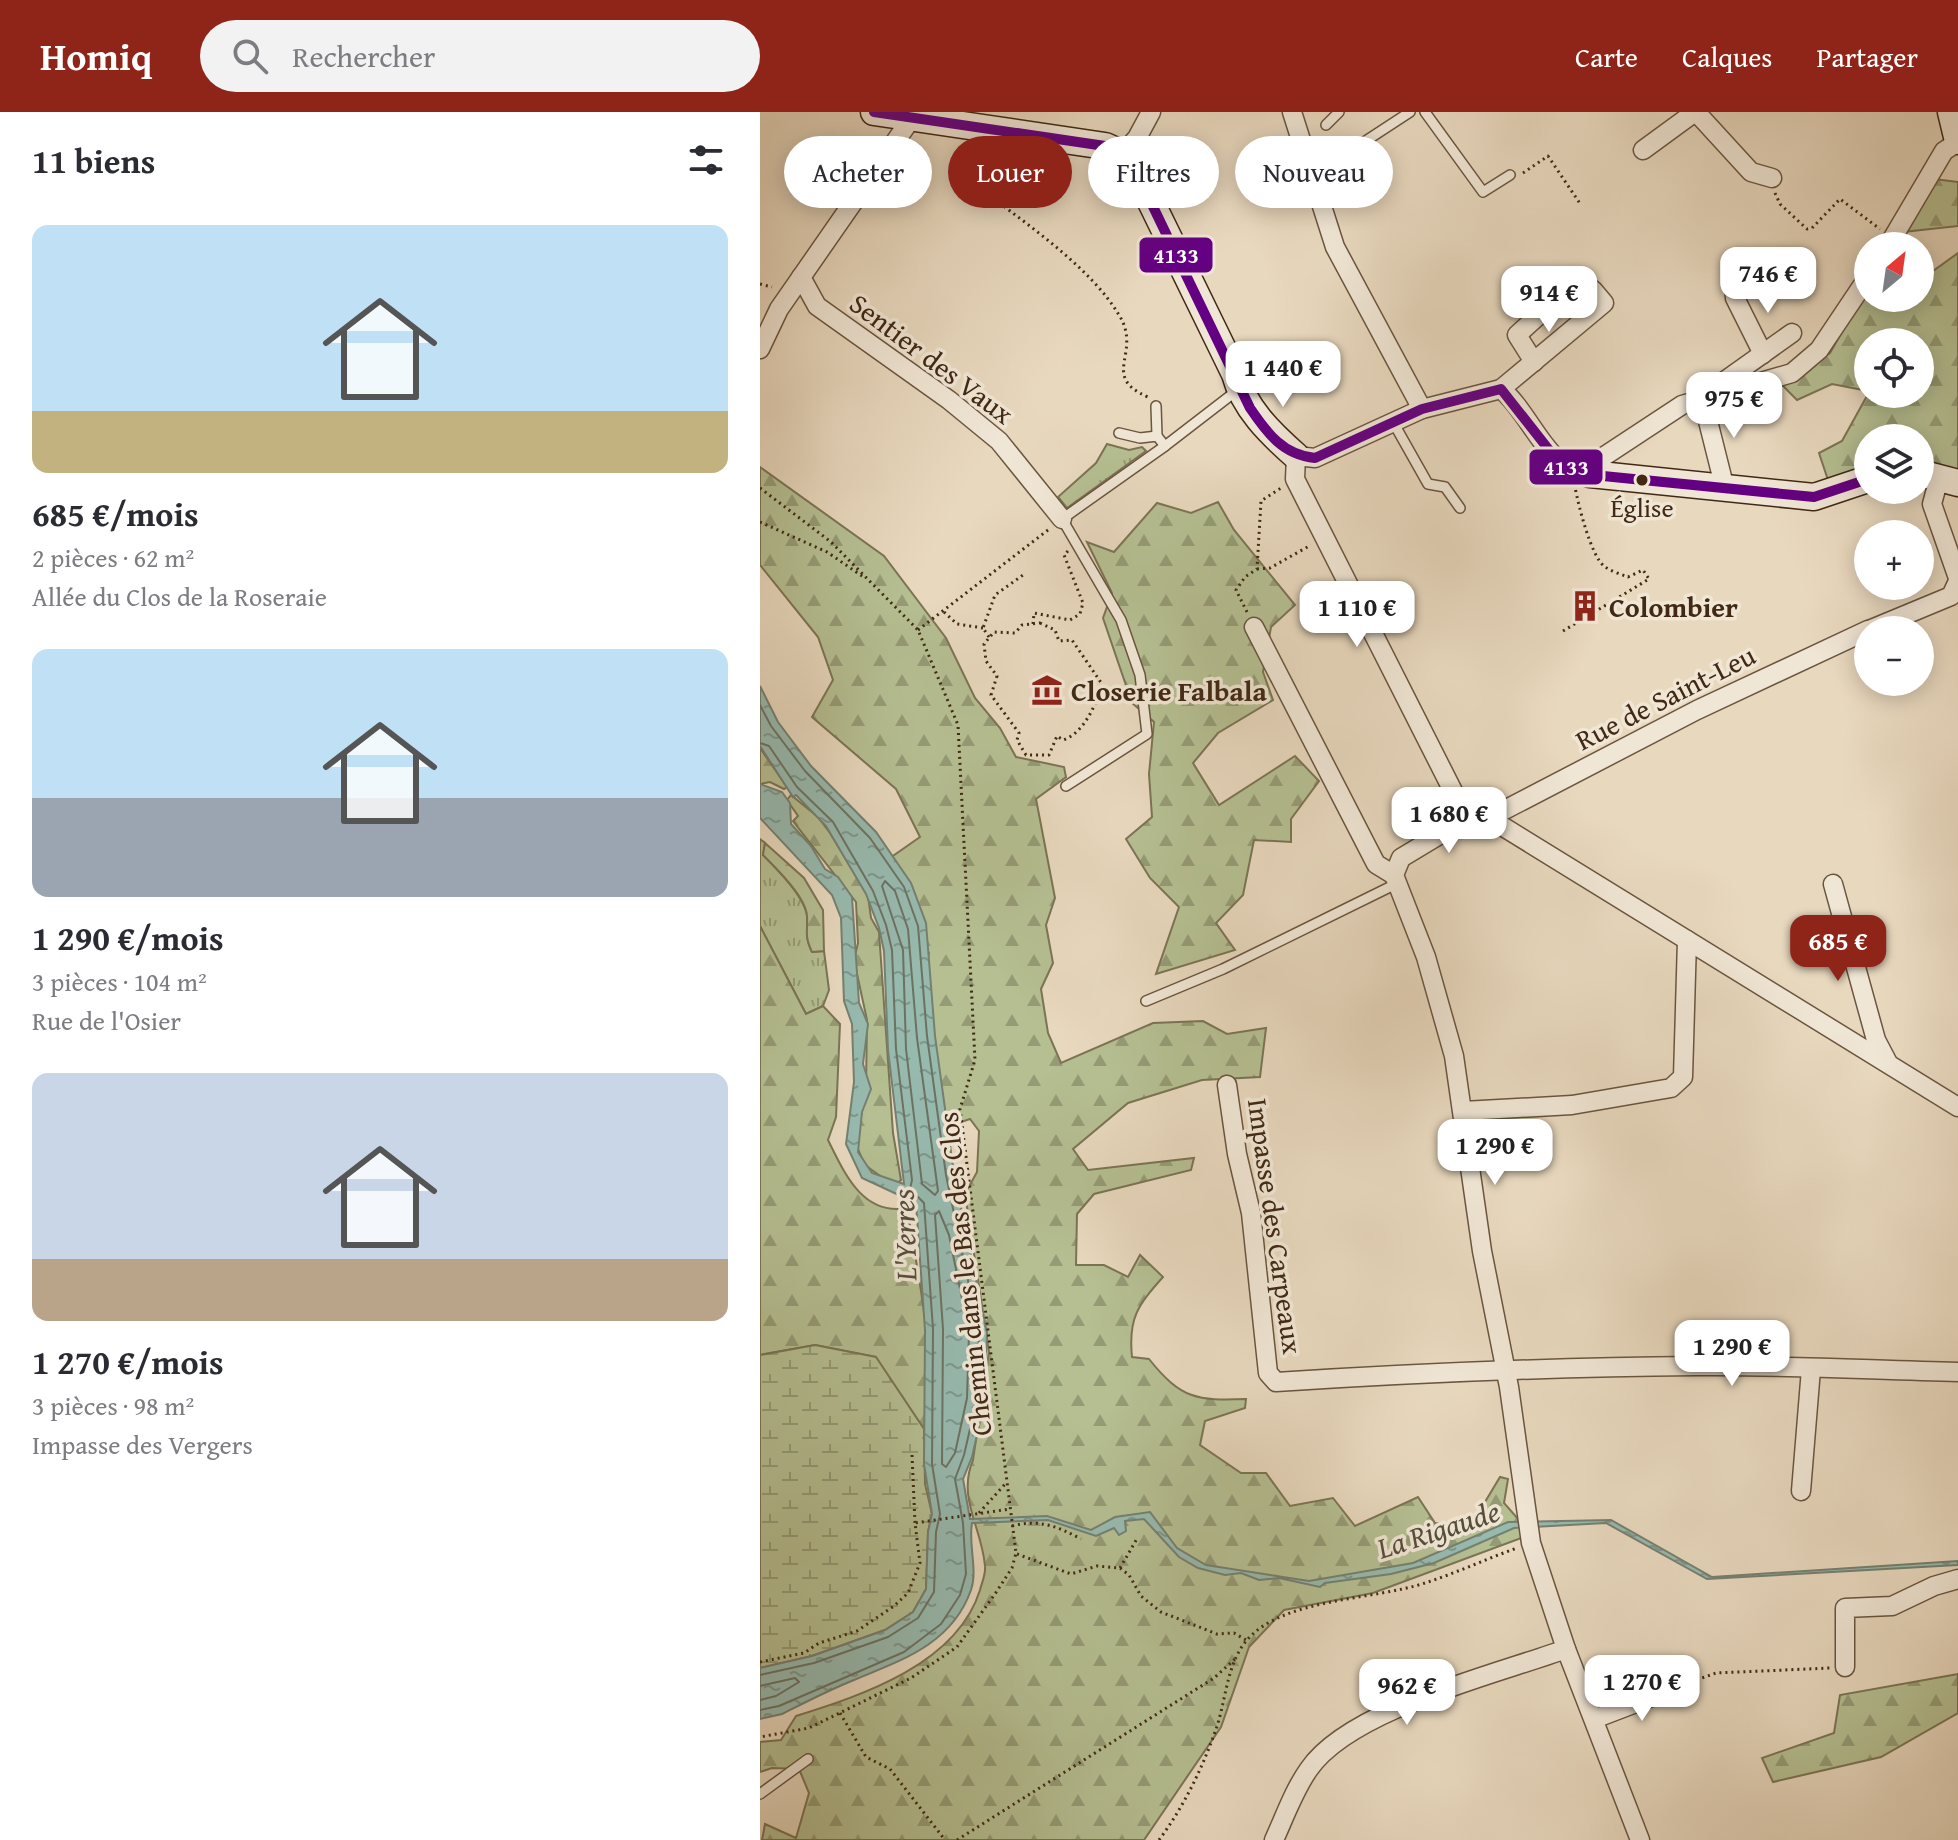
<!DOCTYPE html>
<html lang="fr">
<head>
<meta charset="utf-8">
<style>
	body { margin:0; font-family:"Gentium Book Plus",serif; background:#f2f2f3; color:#2b2b33; height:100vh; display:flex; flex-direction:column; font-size:30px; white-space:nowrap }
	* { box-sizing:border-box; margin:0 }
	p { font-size:26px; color:#7c7c81 }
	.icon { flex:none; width:44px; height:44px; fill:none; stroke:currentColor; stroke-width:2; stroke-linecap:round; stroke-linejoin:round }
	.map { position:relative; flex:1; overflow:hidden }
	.details { display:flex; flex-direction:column; background:#fff; width:760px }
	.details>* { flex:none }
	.hud { position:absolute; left:24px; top:24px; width:760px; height:72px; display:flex; gap:16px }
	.needle { width:52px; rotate:29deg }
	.tools { position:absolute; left:1094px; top:120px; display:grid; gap:16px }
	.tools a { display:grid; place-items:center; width:80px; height:80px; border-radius:50%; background:#fff; box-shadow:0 4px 20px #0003; font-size:40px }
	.price { position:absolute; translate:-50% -68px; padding:0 18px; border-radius:16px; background:#fff; color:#222; font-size:26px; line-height:52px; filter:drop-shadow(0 2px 4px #0008) }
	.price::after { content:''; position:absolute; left:50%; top:48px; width:24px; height:18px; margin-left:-12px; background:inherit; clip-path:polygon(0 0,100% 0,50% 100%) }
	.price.current { background:#8f2418; color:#fff }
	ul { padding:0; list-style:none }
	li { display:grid; align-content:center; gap:16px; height:424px; padding:0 32px }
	li span { display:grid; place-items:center; height:248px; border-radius:16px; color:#555 }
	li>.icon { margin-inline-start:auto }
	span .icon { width:144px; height:144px; fill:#fffc; stroke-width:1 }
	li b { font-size:34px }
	h2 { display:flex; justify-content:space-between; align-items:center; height:96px; padding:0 32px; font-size:34px }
	.tag { padding:0 28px; border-radius:36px; background:#fff; box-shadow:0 4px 20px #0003; font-size:28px; line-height:72px }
	.tag.current { background:#8f2418; color:#fff }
	header { display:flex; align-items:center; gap:48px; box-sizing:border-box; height:112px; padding:0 40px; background:#8f2418; color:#fff }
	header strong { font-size:38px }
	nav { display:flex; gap:44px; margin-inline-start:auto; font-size:28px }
	.search { width:560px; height:72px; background:#f2f2f3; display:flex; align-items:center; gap:20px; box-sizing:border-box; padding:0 28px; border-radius:44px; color:#7c7c81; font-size:30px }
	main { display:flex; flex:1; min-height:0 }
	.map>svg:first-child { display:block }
</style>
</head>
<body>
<header>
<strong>Homiq</strong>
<div class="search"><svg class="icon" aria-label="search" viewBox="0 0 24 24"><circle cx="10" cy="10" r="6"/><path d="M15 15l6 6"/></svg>Rechercher</div>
<nav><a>Carte</a><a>Calques</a><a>Partager</a></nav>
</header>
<main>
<section class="details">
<h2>11 biens<svg class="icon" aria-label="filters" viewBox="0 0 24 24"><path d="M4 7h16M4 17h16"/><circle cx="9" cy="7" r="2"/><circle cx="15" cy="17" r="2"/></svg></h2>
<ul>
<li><span style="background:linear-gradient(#bfe0f5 75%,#c2b280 0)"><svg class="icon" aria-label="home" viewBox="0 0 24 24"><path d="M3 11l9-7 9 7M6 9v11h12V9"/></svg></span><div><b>685 €/mois</b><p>2 pièces · 62 m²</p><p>Allée du Clos de la Roseraie</p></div></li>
<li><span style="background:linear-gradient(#bfe0f5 60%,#9aa5b1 0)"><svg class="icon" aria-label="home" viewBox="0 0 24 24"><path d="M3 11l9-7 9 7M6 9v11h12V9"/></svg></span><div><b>1 290 €/mois</b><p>3 pièces · 104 m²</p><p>Rue de l'Osier</p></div></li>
<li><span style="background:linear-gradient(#c9d6e8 75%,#b9a48a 0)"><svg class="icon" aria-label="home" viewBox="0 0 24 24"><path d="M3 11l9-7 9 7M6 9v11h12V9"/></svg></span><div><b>1 270 €/mois</b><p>3 pièces · 98 m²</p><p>Impasse des Vergers</p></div></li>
</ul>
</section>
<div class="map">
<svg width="1198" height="1728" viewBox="0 0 1198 1728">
	<defs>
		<pattern id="grass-tufts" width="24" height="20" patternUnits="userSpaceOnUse" patternTransform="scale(2)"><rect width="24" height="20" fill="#b5bf92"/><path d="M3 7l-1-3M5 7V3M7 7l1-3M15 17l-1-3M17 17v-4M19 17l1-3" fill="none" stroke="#959b76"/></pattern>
		<pattern id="forest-firs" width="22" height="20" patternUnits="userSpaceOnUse" patternTransform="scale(2)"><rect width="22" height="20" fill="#b5bf92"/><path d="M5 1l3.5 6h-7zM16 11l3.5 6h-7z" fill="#959b76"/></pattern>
		<pattern id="wetland-marsh" width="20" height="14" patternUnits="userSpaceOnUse" patternTransform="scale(2)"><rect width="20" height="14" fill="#b5bf92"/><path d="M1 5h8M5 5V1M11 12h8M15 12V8" fill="none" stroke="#959b76"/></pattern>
		<pattern id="water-ripples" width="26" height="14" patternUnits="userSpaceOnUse" patternTransform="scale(2)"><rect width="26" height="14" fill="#97baaf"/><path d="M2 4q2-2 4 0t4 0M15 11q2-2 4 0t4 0" fill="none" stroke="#7d978d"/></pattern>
	</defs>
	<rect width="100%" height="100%" fill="#e8d8be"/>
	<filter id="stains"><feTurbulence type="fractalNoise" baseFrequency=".0025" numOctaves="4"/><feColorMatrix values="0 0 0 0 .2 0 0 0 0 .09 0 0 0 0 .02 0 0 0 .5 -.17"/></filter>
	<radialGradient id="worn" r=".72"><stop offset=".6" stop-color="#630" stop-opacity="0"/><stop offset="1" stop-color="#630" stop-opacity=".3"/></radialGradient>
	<g fill="url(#grass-tufts)" stroke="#7b7454" stroke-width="2">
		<polygon points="347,332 369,338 382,335 386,339 307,396 298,385 336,351"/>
		<path d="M 0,727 L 5,731 L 3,743 C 16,756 45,785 47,804 C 48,821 44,822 52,840 L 64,839 L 69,878 L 63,894 L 46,902 L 0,814 Z"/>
	</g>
	<g fill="url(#forest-firs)" stroke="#7b7454" stroke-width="2">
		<polygon points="1174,67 1198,70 1198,114 1143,120"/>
		<polygon points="1198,141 1198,360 1160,350 1160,326 1108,326 1108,353 1069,371 1059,341 1082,329 1108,282 1160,282 1160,230 1108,230 1108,279 1072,272 1037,288 1022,273 1070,241 1108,174 1108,186 1160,186 1160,159 1166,164"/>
		<path d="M 0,355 L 124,444 L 186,526 L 215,586 L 240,616 L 256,645 L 304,655 L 306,665 L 276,687 L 295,786 L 286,813 L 293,851 L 281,877 L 288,921 L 301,951 L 393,911 L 443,909 L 467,922 L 506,916 L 500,965 L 442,968 L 368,991 L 313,1037 L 328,1058 L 434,1046 L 431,1058 L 334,1082 L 317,1102 L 316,1153 L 344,1153 L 368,1165 L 380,1143 L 403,1165 C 378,1193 368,1206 372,1245 L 389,1247 C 421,1287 437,1289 486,1287 L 485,1296 L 445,1309 L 440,1333 L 481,1361 L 506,1361 L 530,1394 L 573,1386 L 595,1414 L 658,1385 L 675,1411 L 710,1415 L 740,1365 L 748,1367 L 744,1391 L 766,1416 L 764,1425 L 613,1481 L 524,1498 L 489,1535 L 461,1615 L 384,1728 L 2,1728 L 5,1712 L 36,1726 L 49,1681 L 39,1657 L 12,1656 L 0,1660 L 0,1630 L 21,1628 L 36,1604 C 103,1583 197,1552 220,1478 C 222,1470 226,1462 225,1454 C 222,1416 197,1386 213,1348 L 229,1240 L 205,1082 L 217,1060 L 219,1019 L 210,1007 L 184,1016 L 161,871 L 169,841 L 160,827 L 153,777 L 130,746 L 160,725 L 136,677 L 52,605 L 73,568 L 58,525 L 0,453 Z"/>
		<polygon points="458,390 474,418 535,493 511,515 503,560 513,588 458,621 433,651 459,693 535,644 559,669 531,707 531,730 494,728 483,783 456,811 475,838 396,862 419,795 390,766 366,727 392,705 389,662 394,610 372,591 343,506 352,481 327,430 354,440 397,391 431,401"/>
		<polygon points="0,636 27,675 24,677 10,670 0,672"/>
		<polygon points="31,683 58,705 70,721 108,784 111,806 119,820 133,1021 141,1068 134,1074 105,1053 96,1033 106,976 107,908 94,848 98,831 96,790 33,709 38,704 27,688"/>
		<path d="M 5,731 L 44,766 L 63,798 L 64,839 L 52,840 C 44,823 48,821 47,804 C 46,785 16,756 3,743 Z"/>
		<path d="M 0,814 L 46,902 L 63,894 L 80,912 L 76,1005 L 68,1028 C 84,1060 102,1104 147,1096 C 159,1169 177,1244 164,1317 L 115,1245 L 55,1233 L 0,1243 Z"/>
		<polygon points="1198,1562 1198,1601 1121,1645 1013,1670 1002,1646 1074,1621 1080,1583"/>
	</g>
	<polygon fill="url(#wetland-marsh)" stroke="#7b7454" stroke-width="2" points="55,1233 116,1245 164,1317 165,1372 172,1402 168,1420 166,1477 153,1500 125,1518 52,1544 0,1556 0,1243"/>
	<path fill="url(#water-ripples)" stroke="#758071" stroke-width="2" d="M 0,574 L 18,610 L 51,654 L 116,720 L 151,771 L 166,811 L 175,924 L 194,1062 L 227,1221 L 225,1288 L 212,1345 L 203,1367 L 210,1407 L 287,1404 L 331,1418 L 355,1405 L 390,1400 L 417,1436 L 446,1453 L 549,1469 L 653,1451 L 748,1410 L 851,1408 L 952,1465 L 1198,1449 L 1198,1453 L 947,1467 L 846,1411 L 754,1416 L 674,1451 L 631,1462 L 565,1471 L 560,1475 L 519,1466 L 499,1468 L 481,1461 L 465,1463 L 438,1456 L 419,1445 L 384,1407 L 365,1409 L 366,1419 L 359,1423 L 354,1416 L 336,1424 L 288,1408 L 212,1411 C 208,1433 218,1457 211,1478 C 192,1532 142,1548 94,1568 C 69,1578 46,1590 22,1602 L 0,1607 L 0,1556 L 52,1544 L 125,1518 L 153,1500 L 166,1477 L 168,1420 L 172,1402 L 164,1352 L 165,1218 L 156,1091 L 102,1066 L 86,1032 L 94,970 L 92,912 L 84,889 L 81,806 L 72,783 L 0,706 L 0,672 L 22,680 L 30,691 L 31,712 L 51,734 L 65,757 L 78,765 L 92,785 L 99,891 L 108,912 L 103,952 L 111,977 L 102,1000 L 98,1040 L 112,1061 L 144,1072 L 128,938 L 124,839 L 119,816 L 106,782 L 66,714 L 36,683 L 33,685 L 0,634 Z"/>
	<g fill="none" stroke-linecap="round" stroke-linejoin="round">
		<g stroke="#6c7262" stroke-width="2">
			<polyline points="0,593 11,614 45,659 110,726 144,775 158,814 167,924 186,1063 219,1221 217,1287 204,1343 195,1367 203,1411 206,1462 200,1483 181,1512 144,1540 19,1594 0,1598"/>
			<polyline points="0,631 9,634 37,675 73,710 113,779 126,813 132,838 136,937 152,1068 150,1077 164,1091 173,1217 172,1352 180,1402 176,1420 174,1480 158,1506 128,1525 54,1551 0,1563"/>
			<polygon points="125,769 135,779 148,817 157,926 178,1079 175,1083 162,1072 146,937 143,838 122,774"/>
			<polygon points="179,1099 189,1123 209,1221 207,1286 195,1341 186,1355 182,1352 183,1217 175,1103"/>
			<polyline points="0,1574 35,1566 39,1570 16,1584 0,1588"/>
		</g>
		<defs>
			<g id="lane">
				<polyline points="665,0 723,80 750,63"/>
				<polyline points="566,13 579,0"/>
				<polyline points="551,59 575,49 650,0"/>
				<polyline points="396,294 397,324"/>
				<polyline points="633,310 668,372 685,375 700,396"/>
				<polyline points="359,321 380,326 397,324 405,334"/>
				<polyline points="306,674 387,622 380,563 361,508 302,407 405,334 479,277"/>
				<polyline points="386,889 463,857 638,771"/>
				<polyline points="0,1682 48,1647"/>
			</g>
			<g id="street">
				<polyline points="532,0 575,135 662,297"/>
				<polyline points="936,0 991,60 1012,66"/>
				<polyline points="883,38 935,0"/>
				<polyline points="363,42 377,26 391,0"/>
				<polyline points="1128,134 1184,39 1198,30"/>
				<polyline points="41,165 57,194 189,288 239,329 302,407"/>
				<path d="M 1108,165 L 1059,238 L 1032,261 L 922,293 L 843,345 L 830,362 C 787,360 772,302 741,277 L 662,297 L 555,346 L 536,344 L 535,367 L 700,693 L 729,706 L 1198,995"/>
				<polyline points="974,173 975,186 1003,242"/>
				<polyline points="0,237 19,197 151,7 162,2"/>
				<polyline points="774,250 757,223 791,192"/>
				<polyline points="741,277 844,191 833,178"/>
				<polyline points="1179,366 1172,392 1198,466"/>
				<polyline points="965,377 942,285 1032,221"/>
				<polyline points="494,515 616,752 634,763"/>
				<polyline points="1109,518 1191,484 1198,469"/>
				<polyline points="714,702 641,746 634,763 666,845 694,944 722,1139 749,1275 771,1431 806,1537 880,1728"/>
				<polyline points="729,706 937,598 1108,518"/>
				<polyline points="1073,772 1116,928 1127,949"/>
				<path d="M 467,973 L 477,1042 L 491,1101 L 508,1261 L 516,1270 C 656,1261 796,1255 936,1254 C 1023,1253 1111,1258 1198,1260"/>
				<polyline points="703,999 812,993 911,976 923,965 927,828"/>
				<polyline points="1041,1379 1051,1257"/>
				<polyline points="1085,1555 1085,1496 1132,1494 1174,1474 1198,1467"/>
				<polyline points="834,1607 915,1576"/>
				<path d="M 514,1728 C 525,1704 534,1678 549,1657 C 590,1597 737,1562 806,1537"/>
			</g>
			<g id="secondary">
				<path d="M 114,0 L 345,34 L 363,42 L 373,53 L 475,262 C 484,296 510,321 536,344"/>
				<polyline points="1191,0 1198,29"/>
				<polyline points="1160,361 1198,371"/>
				<polyline points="830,362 1054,385 1108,367"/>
			</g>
		</defs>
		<use href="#lane" stroke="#6b553f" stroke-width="12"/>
		<use href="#street" stroke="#6b553f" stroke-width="21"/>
		<use href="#secondary" stroke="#412915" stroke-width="29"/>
		<g stroke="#412915" stroke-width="3" stroke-dasharray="2 4" stroke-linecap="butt">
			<path d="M 263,42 L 234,87 C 274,117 333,159 359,203 C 383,241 339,264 388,285"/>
			<polyline points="763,61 788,44 821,93"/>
			<polyline points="1015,81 1020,92 1047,117 1052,116 1080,87 1120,117"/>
			<polyline points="0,172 12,175"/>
			<polyline points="0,376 71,430 158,518 198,613 215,948 200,997 256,1441 252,1456 235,1482 197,1535 151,1566 49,1616 0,1625"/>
			<polyline points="0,410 67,440 105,466"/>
			<polyline points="497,457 510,456 551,433"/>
			<polyline points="184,500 197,512 223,516"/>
			<polyline points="487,500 476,478 485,465 497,457 501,389 521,376"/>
			<path d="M 280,511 L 295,518 L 299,529 L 312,528 L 342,572 C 336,593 324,621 303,628 L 297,624 L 289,643 L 266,643 L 257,628 L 259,621 L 231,583 L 237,564 L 226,549 L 224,532 L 234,520 L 255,521 L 262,513 Z"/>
			<polyline points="273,512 274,501 310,508 320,502 323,491 304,443 308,439"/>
			<polyline points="158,518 288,418"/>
			<path d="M 803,519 L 889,467 L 883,458 L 868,465 C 860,462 850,459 844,454 C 831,444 818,392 815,375"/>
			<polyline points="229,525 223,516 235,483 263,463"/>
			<polyline points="152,1343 155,1411"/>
			<polyline points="219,1401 246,1371"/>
			<path d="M 252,1414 C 279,1407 297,1414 321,1427"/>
			<polyline points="257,1442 311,1462 337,1454 360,1456 369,1463 381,1484 401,1500 457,1522 474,1521 486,1528"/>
			<polyline points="360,1456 378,1425"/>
			<polyline points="0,1550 44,1541 59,1531 97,1519 134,1494 148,1481 160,1451 155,1411 250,1397"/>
			<polyline points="931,1570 956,1561 1070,1556"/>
			<polyline points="80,1601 106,1645 130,1657 185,1728"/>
			<polyline points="197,1728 454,1566 475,1547"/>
			<path d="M 399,1728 C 424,1694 441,1659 455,1620 C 466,1591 466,1552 487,1528 C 523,1486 614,1488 665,1471 C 696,1461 726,1447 757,1436"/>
		</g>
		<use href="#lane" stroke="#f0e6d5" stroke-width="9"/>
		<use href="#street" stroke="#f0e6d5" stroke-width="18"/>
		<use href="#secondary" stroke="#f0e6d5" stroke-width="26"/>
		<defs>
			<path id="bus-1" d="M 114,0 L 345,34 L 363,42 L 373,53 L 490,296 C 507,321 523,343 555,346 L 662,297 L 741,277 L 793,343 L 813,361 L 1054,385 L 1108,367"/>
		</defs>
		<use href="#bus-1" stroke="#f0e6d5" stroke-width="16"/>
		<use href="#bus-1" stroke="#640082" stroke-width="10"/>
	</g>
	<defs>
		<symbol id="building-bare" viewBox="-9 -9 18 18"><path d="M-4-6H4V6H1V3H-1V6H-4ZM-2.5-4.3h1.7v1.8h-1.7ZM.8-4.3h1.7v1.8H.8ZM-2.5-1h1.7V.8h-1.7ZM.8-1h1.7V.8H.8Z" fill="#8f2418" stroke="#f0e6d5" stroke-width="2.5" paint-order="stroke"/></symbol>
		<symbol id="museum-bare" viewBox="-9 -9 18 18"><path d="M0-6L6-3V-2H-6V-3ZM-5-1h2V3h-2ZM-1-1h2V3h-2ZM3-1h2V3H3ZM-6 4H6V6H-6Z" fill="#8f2418" stroke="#f0e6d5" stroke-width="2.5" paint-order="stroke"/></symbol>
	</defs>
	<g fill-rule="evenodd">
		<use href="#building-bare" x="803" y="472" width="44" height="44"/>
		<use href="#museum-bare" x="265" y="556" width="44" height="44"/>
	</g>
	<circle fill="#412915" stroke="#f0e6d5" stroke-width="3" cx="882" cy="368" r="7"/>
	<g text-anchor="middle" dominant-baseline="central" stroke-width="7" stroke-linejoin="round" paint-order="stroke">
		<g font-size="26" fill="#412915" stroke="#f0e6d5">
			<text x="882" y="395">Église</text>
		</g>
		<g font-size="28" fill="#412915" stroke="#f0e6d5">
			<text transform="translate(172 246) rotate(37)">Sentier des Vaux</text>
			<text transform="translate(905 585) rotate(-27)">Rue de Saint-Leu</text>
			<text transform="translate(516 1114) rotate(82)">Impasse des Carpeaux</text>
			<text transform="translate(204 1162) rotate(-96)">Chemin dans le Bas des Clos</text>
		</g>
		<g font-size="28" font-weight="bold" fill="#412915" stroke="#f0e6d5" text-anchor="start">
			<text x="849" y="494">Colombier</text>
			<text x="311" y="578">Closerie Falbala</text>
		</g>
		<g font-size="30" font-style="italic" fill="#564d3c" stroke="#f0e6d5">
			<text transform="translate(144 1123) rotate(-92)">L'Yerres</text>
			<text transform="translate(678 1417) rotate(-18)">La Rigaude</text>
		</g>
	</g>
	<g stroke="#f0e6d5" stroke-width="3">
		<rect x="378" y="124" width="76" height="38" rx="8" fill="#640082"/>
		<rect x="768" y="336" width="76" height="38" rx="8" fill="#640082"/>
	</g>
	<g font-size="22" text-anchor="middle" font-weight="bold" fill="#fff">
		<text x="416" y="151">4133</text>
		<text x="806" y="363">4133</text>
	</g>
	<rect width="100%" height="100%" filter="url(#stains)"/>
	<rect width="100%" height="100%" fill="url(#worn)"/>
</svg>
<div class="tools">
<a><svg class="needle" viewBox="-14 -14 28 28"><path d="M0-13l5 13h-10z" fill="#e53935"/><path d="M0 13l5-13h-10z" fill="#7c7c81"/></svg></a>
<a><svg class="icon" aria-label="locate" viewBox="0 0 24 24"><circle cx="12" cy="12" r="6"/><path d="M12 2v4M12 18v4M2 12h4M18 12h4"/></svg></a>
<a><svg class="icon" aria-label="layers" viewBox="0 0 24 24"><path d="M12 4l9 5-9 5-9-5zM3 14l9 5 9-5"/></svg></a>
<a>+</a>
<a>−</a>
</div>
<b class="price" style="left:1008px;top:203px">746 €</b>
<b class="price" style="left:789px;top:222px">914 €</b>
<b class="price" style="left:523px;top:297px">1 440 €</b>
<b class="price" style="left:974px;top:328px">975 €</b>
<b class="price" style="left:597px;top:537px">1 110 €</b>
<b class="price" style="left:689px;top:743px">1 680 €</b>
<b class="price current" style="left:1078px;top:871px">685 €</b>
<b class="price" style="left:735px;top:1075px">1 290 €</b>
<b class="price" style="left:972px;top:1276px">1 290 €</b>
<b class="price" style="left:882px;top:1611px">1 270 €</b>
<b class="price" style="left:647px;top:1615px">962 €</b>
<div class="hud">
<a class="tag">Acheter</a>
<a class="tag current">Louer</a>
<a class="tag">Filtres</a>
<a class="tag">Nouveau</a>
</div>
</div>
</main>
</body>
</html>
